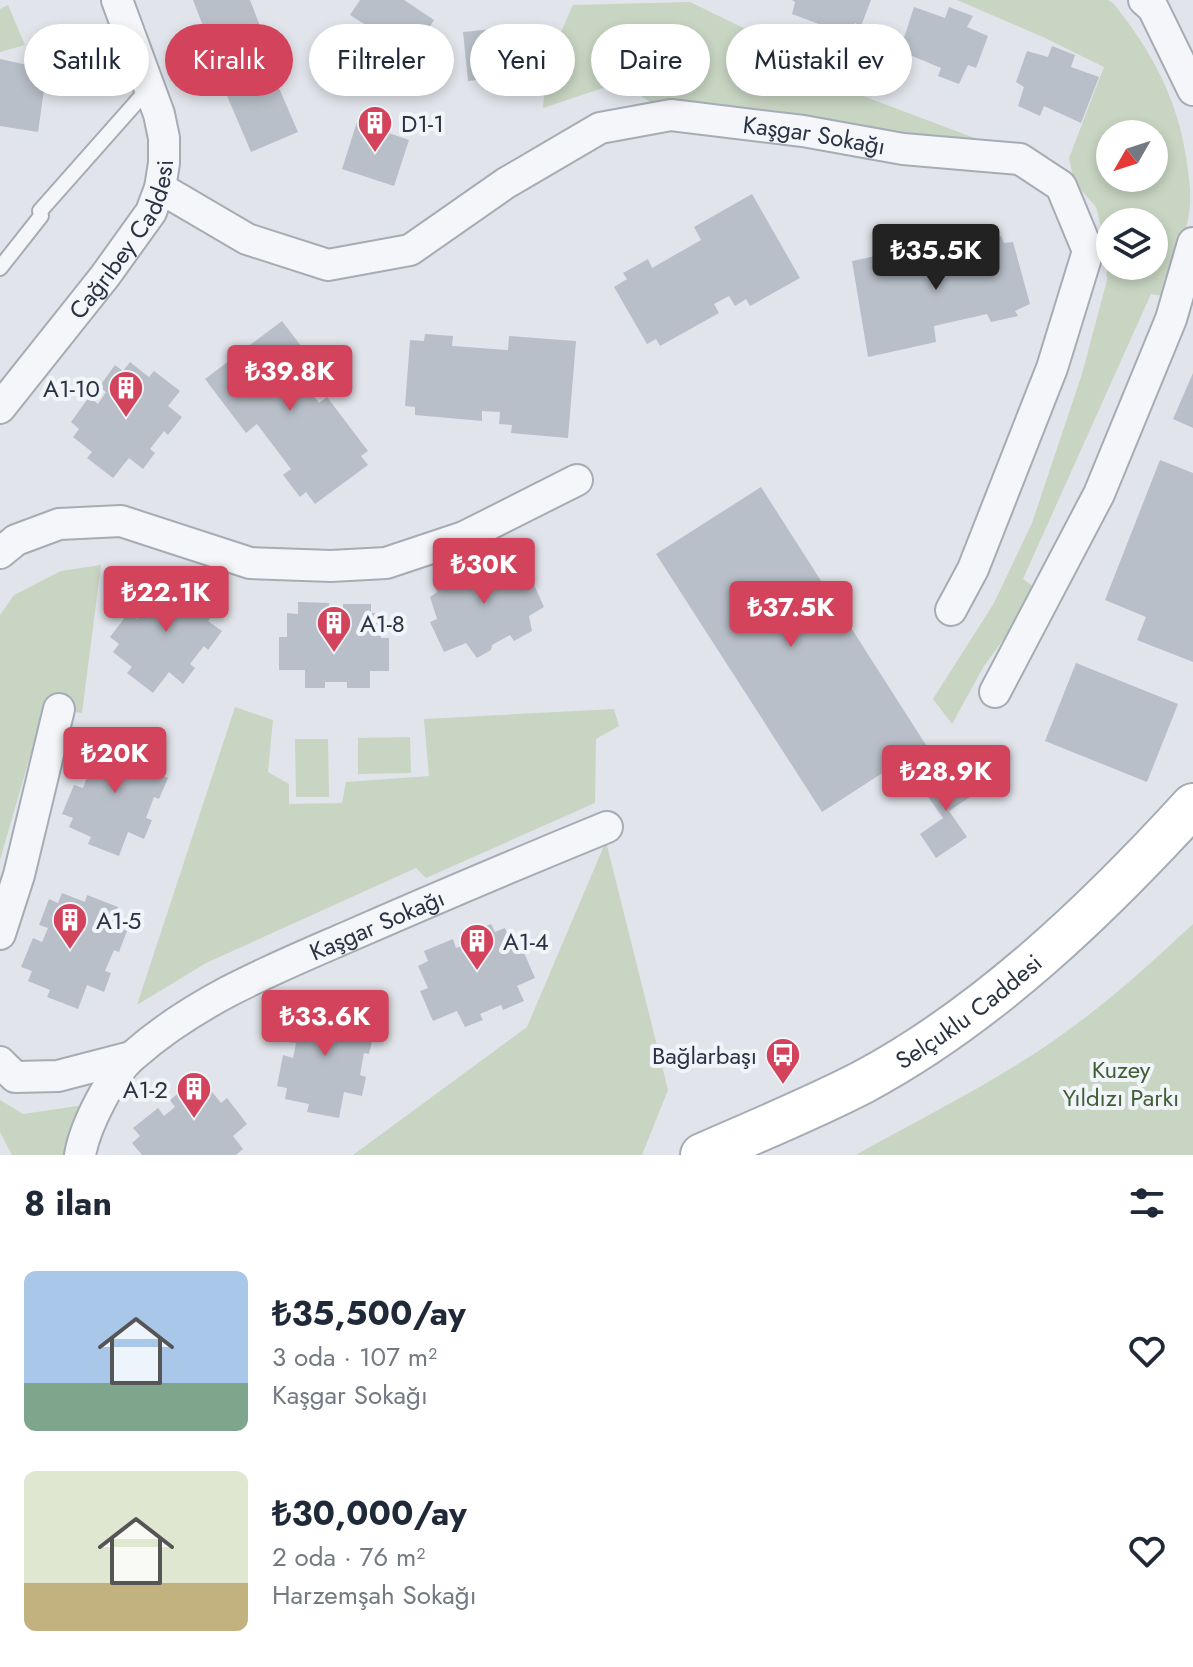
<!DOCTYPE html>
<html lang="tr">
<head>
<meta charset="utf-8">
<style>
	body { margin:0; font-family:Jost,sans-serif; background:#f6f6f7; color:#1f2937; height:100vh; display:flex; flex-direction:column; font-size:30px; white-space:nowrap }
	* { box-sizing:border-box; margin:0 }
	p { font-size:26px; color:#747a83 }
	.icon { flex:none; width:44px; height:44px; fill:none; stroke:currentColor; stroke-width:2; stroke-linecap:round; stroke-linejoin:round }
	.map { position:relative; height:1155px; overflow:hidden }
	.details { display:flex; flex-direction:column; background:#fff; flex:1 }
	.details>* { flex:none }
	.hud { position:absolute; left:24px; top:24px; width:1146px; height:72px; display:flex; gap:16px }
	.needle { width:52px; rotate:231deg }
	.tools { position:absolute; left:1096px; top:120px; display:grid; gap:16px }
	.tools a { display:grid; place-items:center; width:72px; height:72px; border-radius:50%; background:#fff; box-shadow:0 4px 12px #0003; font-size:40px }
	.price { position:absolute; translate:-50% -68px; padding:0 18px; border-radius:8px; background:#d3435c; color:#fff; font-size:26px; line-height:52px; filter:drop-shadow(0 2px 4px #0008) }
	.price::after { content:''; position:absolute; left:50%; top:48px; width:24px; height:18px; margin-left:-12px; background:inherit; clip-path:polygon(0 0,100% 0,50% 100%) }
	.price.active { background:#222; color:#fff }
	ul { padding:0; list-style:none }
	li { display:flex; align-items:center; gap:24px; height:200px; padding:0 24px }
	li span { display:grid; place-items:center; flex:none; width:224px; height:160px; border-radius:12px; color:#555 }
	li>.icon { margin-inline-start:auto }
	span .icon { width:96px; height:96px; fill:#fffc; stroke-width:1 }
	li b { font-size:34px }
	h2 { display:flex; justify-content:space-between; align-items:center; height:96px; padding:0 24px; font-size:34px }
	.chip { padding:0 28px; border-radius:36px; background:#fff; box-shadow:0 4px 12px #0003; font-size:28px; line-height:72px }
	.chip.active { background:#d3435c; color:#fff }
	.map>svg:first-child { display:block }
</style>
</head>
<body>
<div class="map">
<svg width="1193" height="1155" viewBox="0 0 1193 1155">
	<rect width="100%" height="100%" fill="#e1e5eb"/>
	<g fill="#c7d5c2" fill-rule="evenodd">
		<path d="M 957,0 L 1108,0 L 1113,3 C 1153,53 1178,99 1187,163 C 1189,179 1192,197 1189,213 C 1185,241 1175,269 1169,297 L 1151,294 L 1023,579 L 1039,591 L 984,666 L 952,724 L 933,699 L 994,603 L 1032,523 L 1082,374 L 1107,280 L 1106,246 L 1096,207 L 1074,182 L 1069,158 L 1104,67 L 1043,37 ZM 1110,134 L 1154,134 L 1154,178 L 1110,178 ZM 1110,222 L 1154,222 L 1154,266 L 1110,266 Z"/>
		<polygon points="690,2 766,39 802,73 1009,151 653,104 621,82 543,108 547,63 573,5"/>
		<polygon points="8,5 25,45 0,52 0,9"/>
		<polygon points="101,565 82,713 44,708 0,860 0,615 14,595 61,571"/>
		<polygon points="235,707 273,720 268,772 289,784 289,804 342,803 346,782 429,776 424,719 614,709 619,726 596,739 595,803 426,878 416,868 206,963 137,1005"/>
		<polygon points="410,737 411,773 358,774 358,738"/>
		<polygon points="295,739 328,739 329,797 296,797"/>
		<polygon points="606,841 668,1090 642,1155 353,1155 527,1027"/>
		<path d="M 1193,924 L 1193,1155 L 856,1155 C 927,1115 1002,1079 1067,1031 C 1112,999 1153,961 1193,924 Z"/>
		<polygon points="0,1100 23,1114 91,1104 68,1155 12,1155 0,1132"/>
	</g>
	<g fill="#b8bfc8">
		<polygon points="193,0 250,0 260,26 210,44"/>
		<polygon points="360,0 404,0 434,20 415,50 407,45 396,62 380,51 388,39 350,15"/>
		<polygon points="792,0 871,0 861,26 855,23 847,40 825,34 827,27 792,14 795,2"/>
		<polygon points="914,7 945,18 949,7 973,16 967,27 988,36 976,68 968,65 959,84 938,76 941,68 905,53 909,44 903,41"/>
		<polygon points="531,25 537,74 468,81 463,32"/>
		<polygon points="1052,46 1075,55 1071,67 1099,77 1081,123 1044,106 1040,116 1018,106 1024,87 1016,82 1027,51 1048,57"/>
		<polygon points="0,59 47,69 38,132 0,126"/>
		<polygon points="272,72 298,132 251,152 225,91"/>
		<polygon points="357,122 409,140 394,186 342,169"/>
		<polygon points="752,194 800,278 750,306 746,299 735,306 729,296 714,304 719,313 660,346 656,339 647,344 614,287 627,279 623,273 648,259 652,268 701,240 694,227"/>
		<polygon points="1001,236 1004,243 1013,242 1030,304 1015,311 1018,316 991,322 987,314 934,326 936,342 868,357 852,261 904,250 906,257 918,254 923,266 938,260 936,251"/>
		<polygon points="282,321 317,367 310,372 318,382 309,389 319,403 327,397 368,451 361,456 368,465 315,504 306,492 300,497 283,475 291,469 257,424 246,433 205,379"/>
		<polygon points="425,334 453,336 452,346 508,350 509,336 576,341 568,438 511,433 512,425 499,424 500,412 482,411 482,421 415,415 415,407 405,406 410,340 424,341"/>
		<polygon points="130,362 149,377 154,371 180,391 168,406 182,417 168,435 164,431 150,449 155,453 143,469 129,458 113,478 87,458 92,452 73,437 79,429 71,422 89,397 98,404 106,392 99,387 115,365 123,371"/>
		<polygon points="1193,373 1193,428 1173,419"/>
		<polygon points="1160,460 1193,473 1193,662 1137,640 1146,617 1105,600"/>
		<polygon points="761,487 926,745 822,812 656,554"/>
		<polygon points="501,554 503,561 516,559 522,581 531,578 544,607 529,616 532,631 514,641 510,635 492,645 491,650 477,658 466,643 444,652 430,622 437,619 430,597 437,592 433,583 461,571 467,579 479,573 475,565"/>
		<polygon points="169,577 189,592 194,586 220,606 208,621 222,631 208,650 204,646 190,664 195,668 183,684 169,672 153,693 127,673 132,667 113,652 119,644 110,637 129,612 137,619 146,607 139,601 155,580 163,585"/>
		<polygon points="298,602 329,603 329,613 343,613 343,604 371,604 371,613 382,613 381,638 389,638 389,671 370,671 370,688 347,688 347,682 325,682 325,688 305,688 305,670 279,670 279,637 287,637 287,613 298,614"/>
		<polygon points="1076,663 1178,704 1147,782 1045,741"/>
		<polygon points="102,739 126,749 128,742 159,754 152,771 168,778 159,799 154,797 146,818 152,820 144,839 128,832 119,856 88,844 91,837 69,827 73,818 62,814 74,785 83,788 88,775 80,771 90,746 99,750"/>
		<polygon points="955,769 973,795 949,811 967,837 936,858 920,834 943,818 924,791"/>
		<polygon points="62,893 85,902 87,895 118,907 111,925 127,931 119,952 114,950 105,971 111,973 104,992 87,985 78,1009 47,997 50,990 28,981 32,971 21,967 33,938 42,942 48,928 39,925 49,899 58,903"/>
		<polygon points="491,924 495,932 505,928 515,951 522,948 535,978 517,986 524,1001 503,1010 501,1005 480,1014 483,1020 465,1027 457,1011 433,1021 420,991 428,988 418,966 428,961 424,951 453,939 456,948 470,943 466,934"/>
		<polygon points="329,1003 361,1010 357,1028 374,1032 369,1054 364,1053 360,1075 366,1077 362,1096 344,1092 339,1118 307,1112 309,1104 285,1099 287,1088 277,1086 283,1055 293,1058 296,1043 286,1042 292,1015 301,1017 303,1006 327,1011"/>
		<polygon points="191,1083 197,1090 205,1083 221,1103 227,1098 247,1124 233,1136 243,1149 236,1155 142,1155 132,1143 140,1136 133,1128 158,1108 164,1116 175,1107 170,1100"/>
	</g>
	<g fill="none" stroke-linecap="round" stroke-linejoin="round">
		<defs>
			<g id="lane">
				<polyline points="40,211 148,89"/>
				<polyline points="0,268 41,216"/>
			</g>
			<g id="street">
				<polyline points="1144,0 1153,8 1193,90"/>
				<path id="s1" d="M 160,188 L 247,239 L 328,265 L 410,250 L 506,183 L 600,128 L 671,115 L 803,131 L 903,149 L 1020,159 L 1061,186 L 1088,251 L 1052,368 L 973,569 L 951,610"/>
				<path id="s2" d="M 0,408 L 105,276 L 151,212 L 160,188 L 164,163 L 164,138 L 159,114 L 117,0"/>
				<polyline points="0,553 16,540 59,524 121,521 250,563 331,566 386,563 464,537 577,480"/>
				<polyline points="995,692 1099,494 1171,319 1193,243"/>
				<polyline points="0,934 19,875 59,709"/>
				<polyline points="0,1062 15,1077 58,1076 131,1057"/>
				<path id="s3" d="M 80,1155 C 85,1126 111,1074 134,1055 C 195,1001 271,970 345,938 C 432,900 519,863 607,827"/>
			</g>
			<g id="secondary">
				<path id="s4" d="M 702,1155 C 756,1131 811,1109 863,1082 C 988,1015 1098,909 1193,805"/>
			</g>
		</defs>
		<use href="#lane" stroke="#a6acb5" stroke-width="18"/>
		<use href="#street" stroke="#a6acb5" stroke-width="34"/>
		<use href="#secondary" stroke="#a6acb5" stroke-width="46"/>
		<use href="#lane" stroke="#f4f6f9" stroke-width="14"/>
		<use href="#street" stroke="#f4f6f9" stroke-width="30"/>
		<use href="#secondary" stroke="#fff" stroke-width="42"/>
	</g>
	<defs>
		<symbol id="building-pin" viewBox="-11 -11 22 30"><path d="M0 17L-7.5 6A9.5 9.5 0 1 1 7.5 6Z" fill="#d3435c" stroke="#f1f4f8"/><path d="M-4-6H4V6H1V3H-1V6H-4ZM-2.5-4.3h1.7v1.8h-1.7ZM.8-4.3h1.7v1.8H.8ZM-2.5-1h1.7V.8h-1.7ZM.8-1h1.7V.8H.8Z" fill="#fff"/></symbol>
		<symbol id="bus-pin" viewBox="-11 -11 22 30"><path d="M0 17L-7.5 6A9.5 9.5 0 1 1 7.5 6Z" fill="#d3435c" stroke="#f1f4f8"/><path d="M-5-6H5V4H4V6H2V4H-2V6H-4V4H-5ZM-3.5-4V0h7V-4ZM-3.5 1.2v1.5H-2V1.2ZM2 1.2v1.5H3.5V1.2Z" fill="#fff"/></symbol>
	</defs>
	<g fill-rule="evenodd">
		<use href="#building-pin" x="355" y="103" width="40" height="54"/>
		<use href="#building-pin" x="106" y="368" width="40" height="54"/>
		<use href="#building-pin" x="314" y="603" width="40" height="54"/>
		<use href="#building-pin" x="50" y="900" width="40" height="54"/>
		<use href="#building-pin" x="457" y="921" width="40" height="54"/>
		<use href="#bus-pin" x="763" y="1035" width="40" height="54"/>
		<use href="#building-pin" x="174" y="1069" width="40" height="54"/>
	</g>
	<g text-anchor="middle" dominant-baseline="central" stroke-width="8" stroke-linejoin="round" paint-order="stroke">
		<g font-size="24" fill="#293343" stroke="#f1f4f8" text-anchor="start">
			<text x="401" y="123">D1-1</text>
			<text x="100" y="388" text-anchor="end">A1-10</text>
			<text x="360" y="623">A1-8</text>
			<text x="96" y="920">A1-5</text>
			<text x="503" y="941">A1-4</text>
			<text x="757" y="1055" text-anchor="end">Bağlarbaşı</text>
			<text x="168" y="1089" text-anchor="end">A1-2</text>
		</g>
		<g font-size="24" fill="#293343" stroke="#f1f4f8">
			<text stroke="none"><textPath href="#s1" startOffset="712">Kaşgar Sokağı</textPath></text>
			<text stroke="none"><textPath href="#s2" startOffset="210">Cağrıbey Caddesi</textPath></text>
			<text stroke="none"><textPath href="#s3" startOffset="392">Kaşgar Sokağı</textPath></text>
			<text stroke="none"><textPath href="#s4" startOffset="304">Selçuklu Caddesi</textPath></text>
		</g>
		<g font-size="24" fill="#3f5f36" stroke="#f1f4f8">
			<text x="1121" y="1069">Kuzey<tspan x="1121" dy="28">Yıldızı Parkı</tspan></text>
		</g>
	</g>
</svg>
<div class="tools">
<a><svg class="needle" viewBox="-14 -14 28 28"><path d="M0-13l5 13h-10z" fill="#e53935"/><path d="M0 13l5-13h-10z" fill="#747a83"/></svg></a>
<a><svg class="icon" aria-label="layers" viewBox="0 0 24 24"><path d="M12 4l9 5-9 5-9-5zM3 14l9 5 9-5"/></svg></a>
</div>
<b class="price active" style="left:936px;top:292px">₺35.5K</b>
<b class="price" style="left:290px;top:413px">₺39.8K</b>
<b class="price" style="left:484px;top:606px">₺30K</b>
<b class="price" style="left:166px;top:634px">₺22.1K</b>
<b class="price" style="left:791px;top:649px">₺37.5K</b>
<b class="price" style="left:115px;top:795px">₺20K</b>
<b class="price" style="left:946px;top:813px">₺28.9K</b>
<b class="price" style="left:325px;top:1058px">₺33.6K</b>
<div class="hud">
<a class="chip">Satılık</a>
<a class="chip active">Kiralık</a>
<a class="chip">Filtreler</a>
<a class="chip">Yeni</a>
<a class="chip">Daire</a>
<a class="chip">Müstakil ev</a>
</div>
</div>
<section class="details">
<h2>8 ilan<svg class="icon" aria-label="filters" viewBox="0 0 24 24"><path d="M4 7h16M4 17h16"/><circle cx="9" cy="7" r="2"/><circle cx="15" cy="17" r="2"/></svg></h2>
<ul>
<li><span style="background:linear-gradient(#a9c7e8 70%,#7fa58c 0)"><svg class="icon" aria-label="home" viewBox="0 0 24 24"><path d="M3 11l9-7 9 7M6 9v11h12V9"/></svg></span><div><b>₺35,500/ay</b><p>3 oda · 107 m²</p><p>Kaşgar Sokağı</p></div><svg class="icon" aria-label="heart" viewBox="0 0 24 24"><path d="M12 20l-8-8c-3-5 5-10 8-4 3-6 11-1 8 4z"/></svg></li>
<li><span style="background:linear-gradient(#dfe7d0 70%,#c2b280 0)"><svg class="icon" aria-label="home" viewBox="0 0 24 24"><path d="M3 11l9-7 9 7M6 9v11h12V9"/></svg></span><div><b>₺30,000/ay</b><p>2 oda · 76 m²</p><p>Harzemşah Sokağı</p></div><svg class="icon" aria-label="heart" viewBox="0 0 24 24"><path d="M12 20l-8-8c-3-5 5-10 8-4 3-6 11-1 8 4z"/></svg></li>
</ul>
</section>
</body>
</html>
